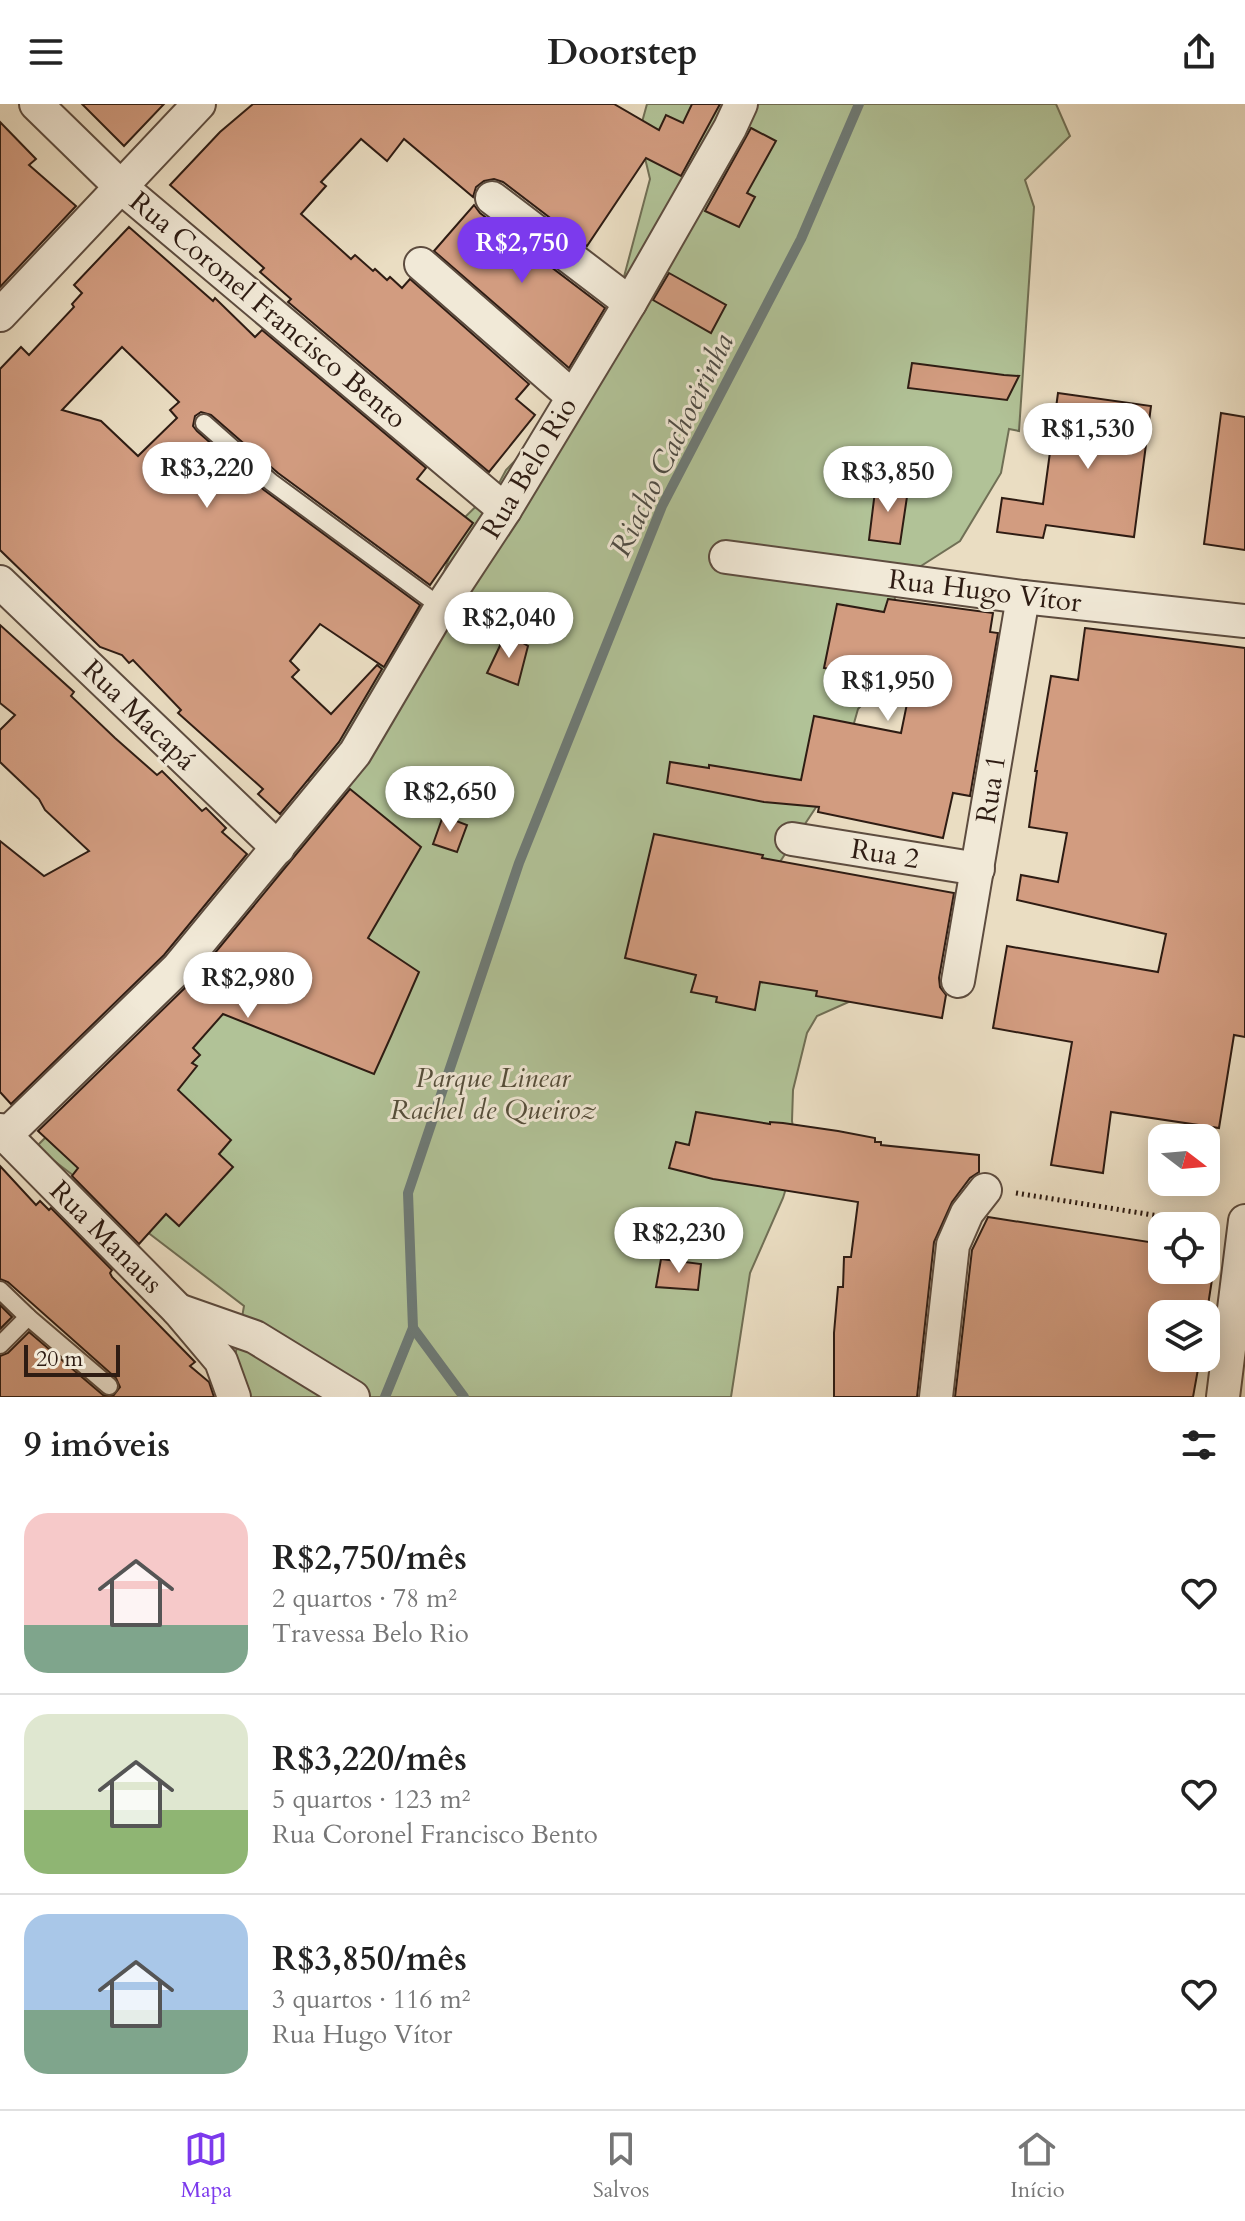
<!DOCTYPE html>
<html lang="pt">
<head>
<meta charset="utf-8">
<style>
	body { margin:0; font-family:Cardo,serif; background:#f6f6f6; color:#222; height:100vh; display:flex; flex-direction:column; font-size:30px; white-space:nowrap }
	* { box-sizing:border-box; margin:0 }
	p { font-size:26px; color:#767676 }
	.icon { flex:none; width:44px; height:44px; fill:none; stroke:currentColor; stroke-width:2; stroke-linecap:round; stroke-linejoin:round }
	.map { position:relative; height:1293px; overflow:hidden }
	.drawer { display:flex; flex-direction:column; background:#fff; flex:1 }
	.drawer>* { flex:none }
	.needle { width:52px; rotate:106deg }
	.tools { position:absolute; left:1148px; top:1020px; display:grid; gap:16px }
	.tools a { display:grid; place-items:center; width:72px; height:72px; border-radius:16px; background:#fff; box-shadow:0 4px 20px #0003; font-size:40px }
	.scale { position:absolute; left:24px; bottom:20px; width:96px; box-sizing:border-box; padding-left:8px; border:4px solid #2e1c13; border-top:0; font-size:22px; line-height:28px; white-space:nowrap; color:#2e1c13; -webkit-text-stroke:6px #f1e9d7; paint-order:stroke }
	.price { position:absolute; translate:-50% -68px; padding:0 18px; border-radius:28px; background:#fff; color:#222; font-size:26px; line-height:52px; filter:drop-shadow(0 2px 4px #0008) }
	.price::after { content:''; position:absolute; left:50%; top:48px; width:24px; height:18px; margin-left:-12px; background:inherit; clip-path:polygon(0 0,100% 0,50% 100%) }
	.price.selected { background:#7c3aed; color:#fff }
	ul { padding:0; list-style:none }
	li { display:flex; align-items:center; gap:24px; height:200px; padding:0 24px }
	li+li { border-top:2px solid #e0e0e0 }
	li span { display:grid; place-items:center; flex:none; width:224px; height:160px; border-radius:24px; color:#555 }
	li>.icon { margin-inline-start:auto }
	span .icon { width:96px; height:96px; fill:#fffc; stroke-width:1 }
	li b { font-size:34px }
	h2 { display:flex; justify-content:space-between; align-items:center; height:96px; padding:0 24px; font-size:34px }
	header { display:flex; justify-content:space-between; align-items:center; height:104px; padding:0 24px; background:#fff; font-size:36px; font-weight:600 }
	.dock { display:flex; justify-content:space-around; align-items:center; height:112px; border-top:2px solid #e0e0e0; background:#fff; font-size:22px; color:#767676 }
	.dock a { display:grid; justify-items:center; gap:4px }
	.dock .selected { color:#7c3aed }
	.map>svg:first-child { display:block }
</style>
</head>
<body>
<header><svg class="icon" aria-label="menu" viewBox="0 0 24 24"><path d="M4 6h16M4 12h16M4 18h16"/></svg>Doorstep<svg class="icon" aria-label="share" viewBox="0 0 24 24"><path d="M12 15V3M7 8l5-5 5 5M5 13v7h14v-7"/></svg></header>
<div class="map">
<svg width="1245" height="1293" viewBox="0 0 1245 1293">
	<rect width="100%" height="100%" fill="#eaddc2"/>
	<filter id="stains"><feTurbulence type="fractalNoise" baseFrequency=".0025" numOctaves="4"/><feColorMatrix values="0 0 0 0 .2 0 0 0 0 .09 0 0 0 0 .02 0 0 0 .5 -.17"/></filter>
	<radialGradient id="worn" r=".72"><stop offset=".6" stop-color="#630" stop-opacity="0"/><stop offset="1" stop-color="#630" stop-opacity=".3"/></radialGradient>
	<polygon fill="#b1c297" stroke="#706f55" stroke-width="2" points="647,0 1056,0 1070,32 1025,76 1034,103 1019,327 1009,325 1001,369 960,437 896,478 889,573 858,605 847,644 832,679 768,776 853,896 817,912 807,929 793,986 792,1017 796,1043 791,1068 783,1094 750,1169 731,1293 228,1293 244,1202 36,1043 222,856 304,732 310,682 307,666 343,601 384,554 443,471 462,416 498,381 506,366 558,312 621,184 650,75 639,29"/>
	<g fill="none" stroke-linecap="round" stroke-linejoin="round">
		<g stroke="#6e7b77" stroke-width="10">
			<polyline points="385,1293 413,1224"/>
			<polyline points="464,1293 413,1224 408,1089 519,759 662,402 801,135 859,0"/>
		</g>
	</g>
	<g fill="#d29c80" stroke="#2e1c13" stroke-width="2" fill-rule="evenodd">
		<polygon points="82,0 164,0 124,42"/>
		<polygon points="253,0 614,0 659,26 666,11 683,19 692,0 720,0 681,72 646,54 587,142 503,78 494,75 484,77 476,83 473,93 404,35 387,57 361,35 321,78 326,82 301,110 351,155 355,151 373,167 375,165 387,176 390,173 402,184 410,175 529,280 516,295 535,311 489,368 288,198 291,195 260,168 264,164 170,81 220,28"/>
		<polygon points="0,18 36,55 29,61 76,102 0,183"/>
		<polygon points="751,24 776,37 747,89 755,93 739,123 705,107"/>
		<polygon points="474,101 480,109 605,204 569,264 434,147"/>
		<path d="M 129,123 L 213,197 L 215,194 L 255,233 L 262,226 L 426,364 L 417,375 L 473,419 L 430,481 L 278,369 L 211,311 L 201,308 L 195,312 L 193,322 L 197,327 L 264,386 L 420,501 L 384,563 L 320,520 L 290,557 L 299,566 L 292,573 L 331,610 L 377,561 L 382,565 L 339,638 L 280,710 L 258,690 L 263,685 L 178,609 L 181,606 L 133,556 L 129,559 L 122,551 L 100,543 L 0,446 L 0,265 L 21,243 L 29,251 L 74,203 L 72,200 L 82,189 L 74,181 ZM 122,243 L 179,298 L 170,306 L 177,314 L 138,352 L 101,317 L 62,306 Z"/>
		<polygon points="669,169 726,201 711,229 653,196"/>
		<polygon points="912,259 1004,271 1019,272 1007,296 908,284"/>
		<polygon points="1058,289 1151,302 1134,433 1046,421 1043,434 997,428 1002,394 1043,400"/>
		<polygon points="1221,309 1245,313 1245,446 1204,440"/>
		<polygon points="876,379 908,386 900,440 869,436"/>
		<polygon points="888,495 993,509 990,528 998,529 970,692 953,689 943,734 818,708 819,703 764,698 667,679 670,658 709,664 709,661 801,676 814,612 901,629 911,580 824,564 837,500 884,508"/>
		<polygon points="0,521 74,588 71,592 115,634 157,671 162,667 202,707 206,704 226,724 222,728 247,750 164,851 11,1000 0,988 0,737 44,772 89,747 45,706 39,695 0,658 0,626 15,611 0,599"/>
		<polygon points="1085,524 1245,544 1245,933 1234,931 1219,1024 1111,1008 1103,1069 1051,1061 1072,938 993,924 1007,842 1158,868 1166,830 1017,796 1021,771 1058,778 1067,729 1029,723 1037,667 1035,667 1051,572 1078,576"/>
		<polygon points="506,529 528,542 518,581 487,569"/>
		<polygon points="350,685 421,743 368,834 419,868 392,930 374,970 223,910 193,944 200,951 192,959 197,962 178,986 231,1036 219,1050 233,1063 179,1122 166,1110 139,1140 72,1072 78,1064 38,1027 191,878"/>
		<polygon points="443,712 467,721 457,748 433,740"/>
		<polygon points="654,730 763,751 762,754 954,789 939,874 940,883 946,891 942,914 816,892 817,887 760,878 755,906 716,898 717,893 691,888 696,871 625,854"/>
		<polygon points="696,1008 770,1020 770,1018 783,1019 838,1027 875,1034 875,1038 881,1038 881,1041 979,1051 979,1068 970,1074 952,1098 934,1138 917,1293 834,1293 834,1229 838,1183 843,1183 844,1153 851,1153 858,1098 713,1075 669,1064 676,1038 689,1041"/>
		<polygon points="0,1062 36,1101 40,1097 49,1106 51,1104 112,1166 110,1169 112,1173 195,1258 190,1262 209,1278 214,1293 0,1293 0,1252 8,1249 29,1228 103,1291 113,1292 120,1283 116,1274 8,1178 0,1175"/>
		<polygon points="988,1113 1162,1140 1162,1166 1206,1166 1206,1148 1216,1150 1206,1214 1206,1210 1162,1210 1162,1254 1200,1254 1193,1293 955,1293 972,1146"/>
		<polygon points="661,1155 701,1160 698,1186 656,1183"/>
		<polygon points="0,1201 12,1213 0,1225"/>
	</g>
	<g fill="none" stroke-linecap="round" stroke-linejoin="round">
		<defs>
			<g id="lane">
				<polyline points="204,319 271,378 441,503"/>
				<polyline points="0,1186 28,1213 109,1282"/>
				<polyline points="0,1241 28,1213"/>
			</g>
			<g id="street">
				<polyline points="36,0 121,83 505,406"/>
				<polyline points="492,94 630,199"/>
				<polyline points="421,160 572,292"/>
				<polyline points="0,211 199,0"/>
				<polyline points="726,453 1023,493 1245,517"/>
				<polyline points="0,478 278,744"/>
				<polyline points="792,735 978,765"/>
				<polyline points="958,877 1023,493"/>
				<polyline points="0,1026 178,1206 221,1257 234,1293"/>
				<polyline points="6,1031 178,864 355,649 441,503 505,406 630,199 730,24 741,0"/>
				<polyline points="178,1206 255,1233 353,1293"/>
				<polyline points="936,1293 953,1141 967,1109 985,1086"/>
				<polyline points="1223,1293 1245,1117"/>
			</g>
		</defs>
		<use href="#lane" stroke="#5d4c3f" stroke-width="20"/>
		<use href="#street" stroke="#5d4c3f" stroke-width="36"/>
		<polyline stroke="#2e1c13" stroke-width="5" stroke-dasharray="2 4" stroke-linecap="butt" points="1016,1089 1215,1121"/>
		<use href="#lane" stroke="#f1e9d7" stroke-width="16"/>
		<use href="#street" stroke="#f1e9d7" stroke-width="32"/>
	</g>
	<g text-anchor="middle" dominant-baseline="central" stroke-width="6" stroke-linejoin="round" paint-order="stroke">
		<g font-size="28" fill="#2e1c13" stroke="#f1e9d7">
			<text transform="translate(268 206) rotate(40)">Rua Coronel Francisco Bento</text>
			<text transform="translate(529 364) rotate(-59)">Rua Belo Rio</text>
			<text transform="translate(985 487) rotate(7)">Rua Hugo Vítor</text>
			<text transform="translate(139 611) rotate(44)">Rua Macapá</text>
			<text transform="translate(991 685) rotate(-81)">Rua 1</text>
			<text transform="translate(885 750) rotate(9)">Rua 2</text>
			<text transform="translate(106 1133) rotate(45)">Rua Manaus</text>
		</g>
		<g font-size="28" font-style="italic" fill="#554e3b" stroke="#f1e9d7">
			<text x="493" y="974">Parque Linear<tspan x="493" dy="32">Rachel de Queiroz</tspan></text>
		</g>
		<g font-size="30" font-style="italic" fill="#4e4c45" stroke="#f1e9d7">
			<text transform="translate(672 341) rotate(-64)">Riacho Cachoeirinha</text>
		</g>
	</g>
	<rect width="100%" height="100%" filter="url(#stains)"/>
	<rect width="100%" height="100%" fill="url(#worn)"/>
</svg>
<div class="tools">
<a><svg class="needle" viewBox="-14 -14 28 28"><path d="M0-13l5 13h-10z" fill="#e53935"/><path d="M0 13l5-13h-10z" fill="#767676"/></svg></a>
<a><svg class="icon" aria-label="locate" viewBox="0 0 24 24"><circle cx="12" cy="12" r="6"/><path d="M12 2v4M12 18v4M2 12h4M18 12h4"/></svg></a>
<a><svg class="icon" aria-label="layers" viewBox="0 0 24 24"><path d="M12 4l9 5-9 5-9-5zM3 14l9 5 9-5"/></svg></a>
</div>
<div class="scale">20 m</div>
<b class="price selected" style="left:522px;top:181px">R$2,750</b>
<b class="price" style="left:1088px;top:367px">R$1,530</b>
<b class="price" style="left:207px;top:406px">R$3,220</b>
<b class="price" style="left:888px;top:410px">R$3,850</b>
<b class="price" style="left:509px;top:556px">R$2,040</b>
<b class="price" style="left:888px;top:619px">R$1,950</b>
<b class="price" style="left:450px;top:730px">R$2,650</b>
<b class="price" style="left:248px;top:916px">R$2,980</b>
<b class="price" style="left:679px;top:1171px">R$2,230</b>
</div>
<section class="drawer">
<h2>9 imóveis<svg class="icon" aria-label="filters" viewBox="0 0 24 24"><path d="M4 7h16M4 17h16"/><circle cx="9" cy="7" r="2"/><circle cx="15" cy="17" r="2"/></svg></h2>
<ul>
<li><span style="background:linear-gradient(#f6c9c9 70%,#7fa58c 0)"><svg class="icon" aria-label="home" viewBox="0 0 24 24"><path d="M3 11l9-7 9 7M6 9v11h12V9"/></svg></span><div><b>R$2,750/mês</b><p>2 quartos · 78 m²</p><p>Travessa Belo Rio</p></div><svg class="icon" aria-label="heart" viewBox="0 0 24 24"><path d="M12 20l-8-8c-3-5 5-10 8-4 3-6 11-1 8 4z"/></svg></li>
<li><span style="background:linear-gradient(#dfe7d0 60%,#8fb573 0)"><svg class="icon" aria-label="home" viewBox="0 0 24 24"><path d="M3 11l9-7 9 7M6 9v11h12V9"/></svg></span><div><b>R$3,220/mês</b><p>5 quartos · 123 m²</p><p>Rua Coronel Francisco Bento</p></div><svg class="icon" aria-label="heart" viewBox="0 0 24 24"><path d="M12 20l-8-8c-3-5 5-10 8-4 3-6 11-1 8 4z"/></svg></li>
<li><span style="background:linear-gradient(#a9c7e8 60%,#7fa58c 0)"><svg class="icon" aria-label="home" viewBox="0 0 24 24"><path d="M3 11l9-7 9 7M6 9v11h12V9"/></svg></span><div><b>R$3,850/mês</b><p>3 quartos · 116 m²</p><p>Rua Hugo Vítor</p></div><svg class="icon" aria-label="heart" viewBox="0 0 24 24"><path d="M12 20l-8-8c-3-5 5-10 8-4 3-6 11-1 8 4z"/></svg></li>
</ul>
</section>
<nav class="dock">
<a class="selected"><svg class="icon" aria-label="map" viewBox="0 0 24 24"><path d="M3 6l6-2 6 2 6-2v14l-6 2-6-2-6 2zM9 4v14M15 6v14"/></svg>Mapa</a>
<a><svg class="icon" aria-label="saved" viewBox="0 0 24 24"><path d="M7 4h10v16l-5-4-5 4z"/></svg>Salvos</a>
<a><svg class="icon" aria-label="home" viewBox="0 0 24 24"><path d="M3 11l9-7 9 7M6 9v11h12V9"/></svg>Início</a>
</nav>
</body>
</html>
